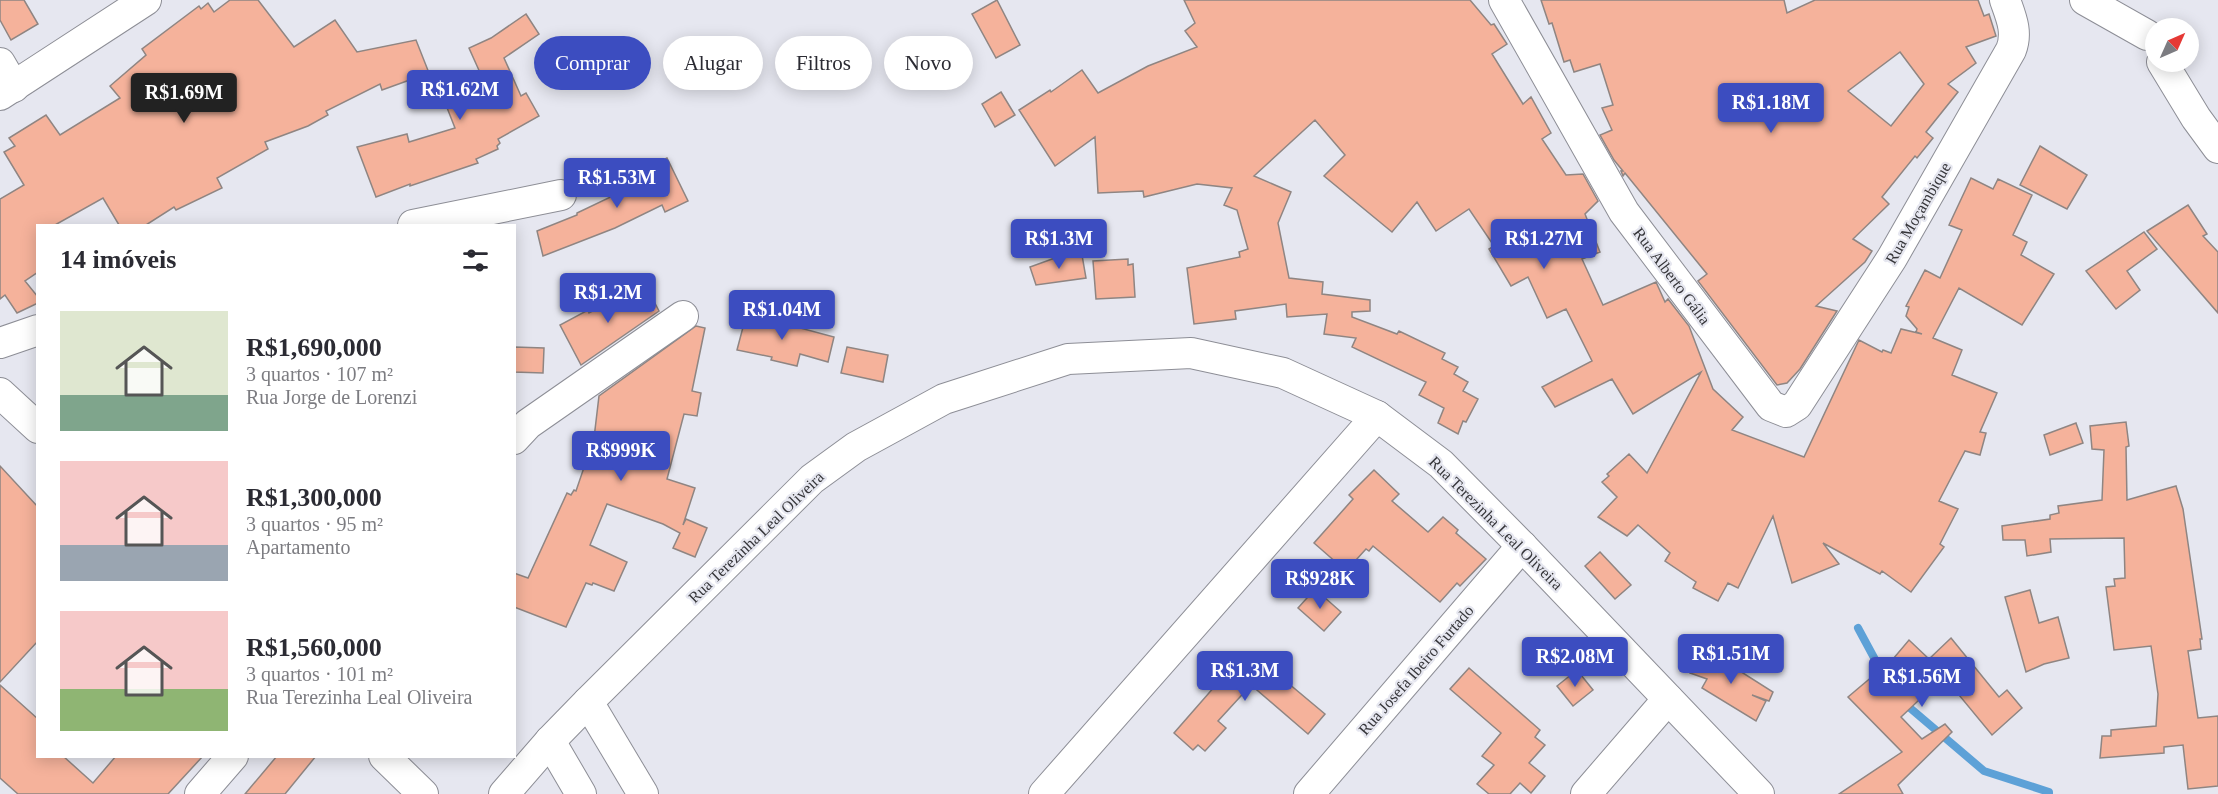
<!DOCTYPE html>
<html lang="pt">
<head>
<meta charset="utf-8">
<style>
	body { margin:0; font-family:"Times New Roman",serif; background:#f2f2f3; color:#2b2b33; height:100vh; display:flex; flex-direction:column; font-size:22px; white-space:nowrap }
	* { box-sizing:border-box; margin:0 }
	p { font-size:20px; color:#7c7c81 }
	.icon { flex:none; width:33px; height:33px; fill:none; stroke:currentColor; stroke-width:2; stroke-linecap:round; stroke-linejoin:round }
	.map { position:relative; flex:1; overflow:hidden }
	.sheet { position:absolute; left:36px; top:224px; width:480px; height:534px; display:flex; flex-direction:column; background:#fff; border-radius:0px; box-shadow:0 3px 15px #0003 }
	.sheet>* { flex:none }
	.banner { position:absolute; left:534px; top:36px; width:570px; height:54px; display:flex; gap:12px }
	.needle { width:39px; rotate:45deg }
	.controls { position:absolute; left:2145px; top:18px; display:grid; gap:12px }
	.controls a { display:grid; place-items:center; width:54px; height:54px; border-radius:50%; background:#fff; box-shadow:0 3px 15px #0003; font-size:30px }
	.price { position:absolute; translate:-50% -51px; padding:0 14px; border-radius:6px; background:#3c4dc0; color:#fff; font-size:20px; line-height:39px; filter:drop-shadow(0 2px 3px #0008) }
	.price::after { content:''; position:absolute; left:50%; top:36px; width:18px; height:14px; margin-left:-9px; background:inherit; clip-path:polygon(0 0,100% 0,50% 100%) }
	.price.active { background:#222; color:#fff }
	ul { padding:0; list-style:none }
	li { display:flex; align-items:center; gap:18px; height:150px; padding:0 24px }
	li span { display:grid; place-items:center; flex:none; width:168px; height:120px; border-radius:0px; color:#555 }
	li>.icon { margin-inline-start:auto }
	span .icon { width:72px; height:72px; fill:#fffc; stroke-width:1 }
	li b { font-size:26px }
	h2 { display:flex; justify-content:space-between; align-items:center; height:72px; padding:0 24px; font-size:26px }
	.tag { padding:0 21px; border-radius:27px; background:#fff; box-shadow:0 3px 15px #0003; font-size:21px; line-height:54px }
	.tag.active { background:#3c4dc0; color:#fff }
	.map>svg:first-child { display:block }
</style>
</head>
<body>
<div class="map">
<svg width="2218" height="794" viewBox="0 0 2218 794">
	<rect width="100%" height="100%" fill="#e6e7f0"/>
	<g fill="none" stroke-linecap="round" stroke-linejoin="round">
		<g stroke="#5da1d7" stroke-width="8">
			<polyline points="1858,628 1885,678"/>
			<polyline points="1903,702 1984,771 2049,792 2049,794"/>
		</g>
	</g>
	<g fill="#f5b29b" stroke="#8f8582" stroke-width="1.5" fill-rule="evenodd">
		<polygon points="0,0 24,0 38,24 11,40 0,20"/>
		<polygon points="230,0 258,0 294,47 335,20 357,52 416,40 429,73 382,90 380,84 326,111 328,115 308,126 265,142 268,149 217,178 222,188 176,210 174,207 146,225 119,225 103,198 55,225 38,225 38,272 25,281 38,297 38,303 17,313 5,295 0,299 0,199 24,185 4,152 15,146 9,138 46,115 60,135 120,98 110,86 146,55 142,49 199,6 201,9 208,3 214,12"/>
		<polygon points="997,0 1020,45 996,58 972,14"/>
		<polygon points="1184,0 1470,0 1491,25 1494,24 1507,44 1492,54 1523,104 1531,97 1551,133 1542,139 1566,175 1583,174 1598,201 1585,214 1600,252 1582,259 1603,305 1656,282 1665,302 1668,299 1689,326 1713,389 1743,417 1732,430 1804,457 1859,340 1882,352 1883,350 1891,353 1901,329 1922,334 1916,332 1917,329 1906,316 1909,307 1906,306 1925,270 1940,278 1962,230 1949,225 1971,178 1993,189 1998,179 2032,195 2013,235 2027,242 2021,255 2054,274 2022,325 1959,288 1933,338 1962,350 1952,375 1997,393 1980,432 1986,433 1980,455 1965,451 1939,501 1958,509 1940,544 1944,547 1911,592 1882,571 1880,574 1823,543 1839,564 1792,583 1773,516 1738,588 1728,583 1718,601 1693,588 1696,582 1665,561 1670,553 1638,525 1627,536 1598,517 1617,497 1602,482 1609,476 1607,474 1629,454 1647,473 1701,372 1633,414 1612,379 1555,407 1542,387 1592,361 1566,309 1547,318 1528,277 1511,286 1489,249 1494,246 1469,209 1436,231 1417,202 1392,232 1324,176 1345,155 1315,120 1254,176 1291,192 1278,223 1289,278 1323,282 1322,294 1370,300 1370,311 1352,312 1352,317 1397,334 1399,331 1445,353 1442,359 1458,367 1454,374 1468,382 1463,391 1478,399 1466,422 1463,421 1458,434 1438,423 1444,408 1419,395 1426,382 1352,347 1356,338 1324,334 1327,314 1287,317 1286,304 1235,311 1236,319 1194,324 1187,268 1240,257 1239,252 1248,249 1237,210 1224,205 1232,188 1197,184 1144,197 1143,191 1098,193 1095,137 1055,166 1019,110 1050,90 1051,92 1082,70 1098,93 1148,66 1197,47 1185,31 1195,23"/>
		<path d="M 1541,0 L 1784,0 L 1787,13 L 1815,0 L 1978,0 L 1984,16 L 1989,14 L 1996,36 L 1966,47 L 1976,63 L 1948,84 L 1958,92 L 1926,132 L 1933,138 L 1917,158 L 1915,156 L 1882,197 L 1889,204 L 1853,239 L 1872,251 L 1865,262 L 1816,306 L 1837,311 L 1800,369 L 1787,383 L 1777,385 L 1698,281 L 1707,274 L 1625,173 L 1623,176 L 1621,171 L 1623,171 L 1614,160 L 1600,135 L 1612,130 L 1602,108 L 1613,105 L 1600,64 L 1574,72 L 1570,60 L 1564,62 L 1552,23 L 1549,24 ZM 1900,52 L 1924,84 L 1891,126 L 1848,91 Z"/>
		<polygon points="526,14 539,34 504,58 521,96 526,93 539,116 498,139 500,143 497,146 498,149 476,159 478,163 410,186 410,184 376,197 357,147 407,134 409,142 455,128 442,95 482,77 469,48 491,38"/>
		<polygon points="1001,92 1015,115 995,127 982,104"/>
		<polygon points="2040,146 2087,175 2067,209 2020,185"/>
		<polygon points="667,158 688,201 665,212 662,205 615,228 543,256 537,231 577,215 577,213 640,183 636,173"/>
		<polygon points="2188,205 2207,234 2203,236 2218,252 2218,313 2147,231"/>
		<polygon points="2144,232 2157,249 2127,271 2140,290 2116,309 2086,271"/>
		<polygon points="1066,254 1068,256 1082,255 1086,278 1036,285 1030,267"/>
		<polygon points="1128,259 1128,265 1133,264 1135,297 1096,299 1093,261"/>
		<polygon points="647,288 659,311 581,365 560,325 588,310 589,313 631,291 634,295"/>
		<polygon points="747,312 775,318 774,321 834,337 828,362 800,354 797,366 771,360 772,357 737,350"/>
		<polygon points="696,326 705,328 692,391 701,393 697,416 684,414 667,479 695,488 683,525 686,519 707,528 695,557 673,548 680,533 663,524 607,504 590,545 627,562 614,591 593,583 592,585 586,583 566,627 514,607 514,573 528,578 567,493 571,495 574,490 576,491 594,438 599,396"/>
		<polygon points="514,347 544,348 543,373 514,372"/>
		<polygon points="847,347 888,355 883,382 841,373"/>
		<polygon points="2126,422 2129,446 2126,447 2127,500 2176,486 2183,509 2202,639 2200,639 2201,649 2188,651 2198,718 2218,716 2218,786 2188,789 2183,745 2164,747 2164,753 2100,758 2102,736 2111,736 2111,730 2156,726 2158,694 2151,646 2114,650 2106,587 2115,586 2114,579 2125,578 2124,538 2050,539 2051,552 2027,556 2025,540 2003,540 2002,526 2050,519 2050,515 2059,513 2058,506 2102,500 2104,450 2092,449 2090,426"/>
		<polygon points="2076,423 2083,443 2050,455 2044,435"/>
		<polygon points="0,466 38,507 38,641 0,682"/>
		<polygon points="1374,470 1399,494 1392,501 1428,532 1443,517 1458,530 1456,533 1486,559 1460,586 1457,583 1440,602 1373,546 1369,551 1366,549 1346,571 1314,543 1353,499 1349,495"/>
		<polygon points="1600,552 1631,585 1615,599 1585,566"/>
		<polygon points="1315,589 1341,612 1324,631 1298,608"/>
		<polygon points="2030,590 2039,623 2058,617 2069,658 2044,664 2026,672 2005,597"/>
		<polygon points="1951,638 1999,697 2007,690 2022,708 1992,735 1950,684 1942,692 1936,684 1901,717 1922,739 1945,724 1952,732 1898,785 1903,794 1839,794 1902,752 1848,697 1893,659 1909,640 1929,659"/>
		<polygon points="1698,650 1737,665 1735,668 1773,692 1769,701 1752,695 1766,701 1756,721 1702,688 1707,679 1690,673"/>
		<polygon points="1243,654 1252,662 1257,657 1325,714 1308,734 1251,685 1218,721 1226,728 1205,751 1198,745 1193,750 1174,733"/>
		<polygon points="1469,668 1540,730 1535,737 1545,745 1529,763 1545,776 1531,793 1520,783 1510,794 1489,794 1477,784 1494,765 1482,756 1501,733 1450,689"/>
		<polygon points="1577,670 1593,690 1573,706 1557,686"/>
		<polygon points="0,685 38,719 38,756 63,756 93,783 116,756 203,756 168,794 18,794 0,778"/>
		<polygon points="277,756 316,756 285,794 245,794"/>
	</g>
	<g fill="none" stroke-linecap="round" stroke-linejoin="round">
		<defs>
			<g id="minor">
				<path d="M 1504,0 L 1624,212 L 1771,406 L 1786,412 L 1797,405 L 1892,258 L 2011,50 C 2018,32 2011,17 2005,0"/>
				<polyline points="2085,0 2147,35"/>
				<polyline points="2162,62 2196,118 2218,148"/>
				<polyline points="0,63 14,87"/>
				<polyline points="0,95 146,0"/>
				<polyline points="413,225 561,195"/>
				<polyline points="0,343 38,330"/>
				<polyline points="0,393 38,428"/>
				<polyline points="514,439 528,424 683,316"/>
				<polyline points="588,702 643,794"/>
				<polyline points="550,741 581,794"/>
				<polyline points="384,756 423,794"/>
				<polyline points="200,794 233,756"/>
				<polyline points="504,794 550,741 588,702 812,479 856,447 944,399 1068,359 1191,353 1283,373 1377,416 1441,464 1522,546 1759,794"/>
				<polyline points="1044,794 1377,416"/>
				<polyline points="1309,794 1522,546"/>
				<polyline points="1586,794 1668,699"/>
			</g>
		</defs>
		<use href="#minor" stroke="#8d8e96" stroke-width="32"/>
		<use href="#minor" stroke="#fff" stroke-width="30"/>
	</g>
	<g text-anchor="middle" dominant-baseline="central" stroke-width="4.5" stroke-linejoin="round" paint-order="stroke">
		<g font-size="16" fill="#36363a" stroke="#e6e7f0">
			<text transform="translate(1918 213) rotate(-60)">Rua Moçambique</text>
			<text transform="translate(1672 276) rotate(53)">Rua Alberto Gália</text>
			<text transform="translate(1496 523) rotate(45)">Rua Terezinha Leal Oliveira</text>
			<text transform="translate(756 537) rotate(-44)">Rua Terezinha Leal Oliveira</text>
			<text transform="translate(1416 670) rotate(-49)">Rua Josefa Ibeiro Furtado</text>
		</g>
	</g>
</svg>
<div class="controls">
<a><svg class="needle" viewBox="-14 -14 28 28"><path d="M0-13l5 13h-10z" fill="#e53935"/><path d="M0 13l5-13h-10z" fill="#7c7c81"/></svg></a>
</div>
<b class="price" style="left:460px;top:121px">R$1.62M</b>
<b class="price active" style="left:184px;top:124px">R$1.69M</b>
<b class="price" style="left:1771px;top:134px">R$1.18M</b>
<b class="price" style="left:617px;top:209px">R$1.53M</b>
<b class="price" style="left:1059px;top:270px">R$1.3M</b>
<b class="price" style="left:1544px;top:270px">R$1.27M</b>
<b class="price" style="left:608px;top:324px">R$1.2M</b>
<b class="price" style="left:782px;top:341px">R$1.04M</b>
<b class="price" style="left:621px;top:482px">R$999K</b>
<b class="price" style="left:1320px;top:610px">R$928K</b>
<b class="price" style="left:1731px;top:685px">R$1.51M</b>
<b class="price" style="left:1575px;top:688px">R$2.08M</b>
<b class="price" style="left:1245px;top:702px">R$1.3M</b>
<b class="price" style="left:1922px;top:708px">R$1.56M</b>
<div class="banner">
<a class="tag active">Comprar</a>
<a class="tag">Alugar</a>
<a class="tag">Filtros</a>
<a class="tag">Novo</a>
</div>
<section class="sheet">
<h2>14 imóveis<svg class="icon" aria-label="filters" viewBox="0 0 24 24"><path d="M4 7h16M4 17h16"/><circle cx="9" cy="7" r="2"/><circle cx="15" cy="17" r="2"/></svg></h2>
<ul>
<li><span style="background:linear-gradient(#dfe7d0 70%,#7fa58c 0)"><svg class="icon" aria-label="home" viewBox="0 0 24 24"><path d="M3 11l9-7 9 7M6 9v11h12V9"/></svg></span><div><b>R$1,690,000</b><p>3 quartos · 107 m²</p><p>Rua Jorge de Lorenzi</p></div></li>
<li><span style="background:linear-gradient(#f6c9c9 70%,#9aa5b1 0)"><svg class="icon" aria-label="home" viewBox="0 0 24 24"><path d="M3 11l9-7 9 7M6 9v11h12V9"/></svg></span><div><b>R$1,300,000</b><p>3 quartos · 95 m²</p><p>Apartamento</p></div></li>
<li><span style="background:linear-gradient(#f6c9c9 65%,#8fb573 0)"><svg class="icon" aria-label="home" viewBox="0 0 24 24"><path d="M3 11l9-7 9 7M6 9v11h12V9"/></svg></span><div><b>R$1,560,000</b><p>3 quartos · 101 m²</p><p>Rua Terezinha Leal Oliveira</p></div></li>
</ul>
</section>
</div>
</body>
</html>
